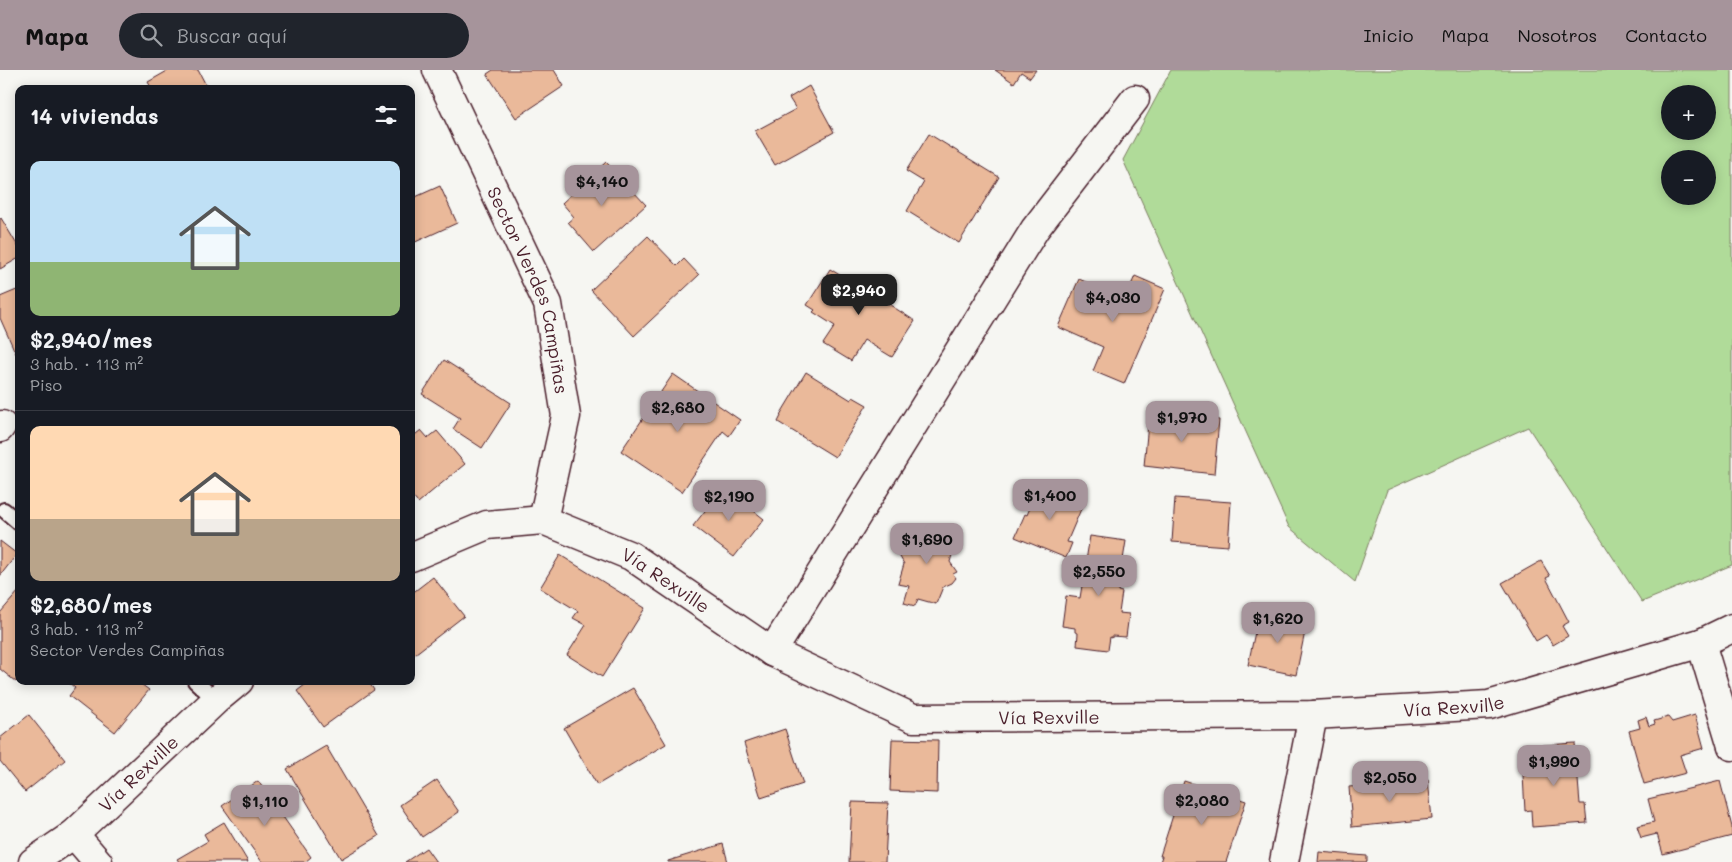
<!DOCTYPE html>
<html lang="es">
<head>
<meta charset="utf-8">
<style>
	body { margin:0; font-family:Mali,sans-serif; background:#20242c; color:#f1f3f6; height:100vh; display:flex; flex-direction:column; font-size:19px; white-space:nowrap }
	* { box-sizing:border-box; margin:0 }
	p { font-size:16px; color:#9ea1a6 }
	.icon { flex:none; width:28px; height:28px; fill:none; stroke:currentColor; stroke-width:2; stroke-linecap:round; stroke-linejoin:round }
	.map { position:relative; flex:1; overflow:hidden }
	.sheet { position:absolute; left:15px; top:15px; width:400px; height:600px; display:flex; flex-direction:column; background:#171b24; border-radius:10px; box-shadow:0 2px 12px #0003 }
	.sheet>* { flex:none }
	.buttons { position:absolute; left:1661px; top:15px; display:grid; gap:10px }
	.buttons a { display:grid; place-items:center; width:55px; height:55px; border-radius:50%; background:#171b24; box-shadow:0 2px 12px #0003; font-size:25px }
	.price { position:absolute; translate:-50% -42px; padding:0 11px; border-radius:10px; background:#a6949b; color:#111; font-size:16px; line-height:32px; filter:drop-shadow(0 1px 2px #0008) }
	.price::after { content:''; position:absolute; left:50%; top:30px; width:15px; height:11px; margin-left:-8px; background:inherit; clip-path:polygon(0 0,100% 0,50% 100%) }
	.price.current { background:#222; color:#fff }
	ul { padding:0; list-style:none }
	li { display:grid; align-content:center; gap:10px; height:265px; padding:0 15px }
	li+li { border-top:1px solid #363941 }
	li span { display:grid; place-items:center; height:155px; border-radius:10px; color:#555 }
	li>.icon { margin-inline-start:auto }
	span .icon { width:90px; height:90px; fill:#fffc; stroke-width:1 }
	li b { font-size:21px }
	h2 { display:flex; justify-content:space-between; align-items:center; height:60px; padding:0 15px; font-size:21px }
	header { display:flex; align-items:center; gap:30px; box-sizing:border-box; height:70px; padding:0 25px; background:#a6949b; color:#111 }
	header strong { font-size:24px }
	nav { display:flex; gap:28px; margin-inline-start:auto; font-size:18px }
	.search { width:350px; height:45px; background:#20242c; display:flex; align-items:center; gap:12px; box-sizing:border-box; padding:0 18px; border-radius:28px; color:#9ea1a6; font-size:19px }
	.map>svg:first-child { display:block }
</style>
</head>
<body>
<header>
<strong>Mapa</strong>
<div class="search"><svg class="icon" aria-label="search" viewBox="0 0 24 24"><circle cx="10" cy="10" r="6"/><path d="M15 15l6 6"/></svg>Buscar aquí</div>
<nav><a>Inicio</a><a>Mapa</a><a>Nosotros</a><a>Contacto</a></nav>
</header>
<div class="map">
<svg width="1732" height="792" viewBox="0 0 1732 792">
	<rect width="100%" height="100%" fill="#f6f6f2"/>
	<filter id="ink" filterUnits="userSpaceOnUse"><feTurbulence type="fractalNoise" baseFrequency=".02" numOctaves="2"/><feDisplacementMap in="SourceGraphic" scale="10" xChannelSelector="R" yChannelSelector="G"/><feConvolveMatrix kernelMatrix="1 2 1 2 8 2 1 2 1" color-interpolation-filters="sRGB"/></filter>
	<g filter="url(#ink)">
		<path fill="#b0db99" stroke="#7d7d62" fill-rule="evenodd" d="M 1171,0 L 1732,0 L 1732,495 L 1642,532 L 1528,357 L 1387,420 L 1355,512 L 1289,457 L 1123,90 ZM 1670,24 L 1708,24 L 1708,61 L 1670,61 ZM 1670,89 L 1708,89 L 1708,126 L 1670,126 Z"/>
		<g fill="#eab99a" stroke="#4a1f2b">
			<polygon points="169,0 198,0 208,19 152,19 148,12"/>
			<polygon points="493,0 554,0 564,16 516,48 487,4"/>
			<polygon points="995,0 1036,0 1030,8 1021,2 1014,13"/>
			<polygon points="809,16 834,62 775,95 755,61 796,39 789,28"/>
			<polygon points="929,64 999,107 959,173 907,141 924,112 906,101"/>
			<polygon points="606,92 646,135 594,182 568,152 574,147 562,133"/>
			<polygon points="440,116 457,153 411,174 411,129"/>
			<polygon points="1,148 19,178 19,188 0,199 0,149"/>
			<polygon points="648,166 677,196 684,189 699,205 634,266 591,220"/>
			<polygon points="830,199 859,217 863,210 890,227 887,233 915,251 892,287 864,270 851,291 823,274 835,256 813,242 815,240 807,235"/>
			<polygon points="1135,206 1165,219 1124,314 1093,301 1103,277 1058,257 1079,209 1125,229"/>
			<polygon points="19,219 19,283 16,284 0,248 0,227"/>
			<polygon points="444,290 511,333 482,378 453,359 460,348 422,324"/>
			<polygon points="806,302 851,330 853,327 867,335 835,387 778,352 781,346 780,345"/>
			<polygon points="673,304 740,350 729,366 723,361 682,422 621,381"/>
			<polygon points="1149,343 1219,350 1214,404 1144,396"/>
			<polygon points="421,360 428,368 437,361 465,394 418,433 411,425 411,368"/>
			<polygon points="1040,414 1084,432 1067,472 1072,473 1066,488 1015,467 1025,444 1027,445"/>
			<polygon points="724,417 764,449 734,487 693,456"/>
			<polygon points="1175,428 1231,432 1228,476 1172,472"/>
			<polygon points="939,457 956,461 952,477 954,478 950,492 957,502 953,504 956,508 952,513 943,517 936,534 918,529 915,536 904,533 909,516 898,514 904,494 895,478 918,468 920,458 938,463"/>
			<polygon points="1090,466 1126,471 1118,521 1122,522 1119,543 1129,544 1126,567 1112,566 1112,568 1110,567 1108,580 1077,576 1078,563 1075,562 1075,558 1062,556 1066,526 1080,528"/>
			<polygon points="0,471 17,484 0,506"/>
			<polygon points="560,485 645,538 602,607 567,585 586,555 573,548 578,541 540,518"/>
			<polygon points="1541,491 1550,506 1546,508 1569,552 1562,556 1568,566 1553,575 1546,565 1536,571 1502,513"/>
			<polygon points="433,507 464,546 411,587 411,524"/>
			<polygon points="19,521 19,608 16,612 0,599 0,543"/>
			<polygon points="1259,543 1307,552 1296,605 1248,595"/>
			<polygon points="67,611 137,611 149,620 115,662 69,626 75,618"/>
			<polygon points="310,611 368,611 374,620 323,657 297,621"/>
			<polygon points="633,618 666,674 597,715 564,658"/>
			<polygon points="29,645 65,690 25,722 0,691 0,668"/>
			<polygon points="1695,645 1704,678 1680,685 1686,703 1644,714 1629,661 1640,658 1638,650 1646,647 1649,656 1655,654 1654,651 1668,647 1672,652"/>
			<polygon points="785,659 803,714 761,728 744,673"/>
			<polygon points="892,669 938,670 937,723 890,721"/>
			<polygon points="1575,673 1580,734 1585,734 1587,753 1532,757 1531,740 1525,741 1523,705 1532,704 1530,676"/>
			<polygon points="326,676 379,766 341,789 287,699"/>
			<polygon points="1428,709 1432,749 1352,757 1349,717"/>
			<polygon points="437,710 459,742 422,767 400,735"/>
			<polygon points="258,711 311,787 305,792 262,792 222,736"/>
			<polygon points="1184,711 1246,731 1226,792 1160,792 1162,786 1160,786"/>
			<polygon points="1720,711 1732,757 1732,766 1663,784 1657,764 1641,768 1637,756 1654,752 1648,729"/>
			<polygon points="852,732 888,733 885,792 849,792"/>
			<polygon points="224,752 248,792 179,792 177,789 208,771 204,764"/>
			<polygon points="723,774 728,792 668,792 668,791"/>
			<polygon points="426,778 436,792 405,792"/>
			<polygon points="1319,782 1367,786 1367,792 1318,792"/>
		</g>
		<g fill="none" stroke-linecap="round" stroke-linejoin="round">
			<defs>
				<g id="lane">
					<polyline points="4,440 19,453"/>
					<polyline points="195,611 216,630"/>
				</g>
				<g id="street">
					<path id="s1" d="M 437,0 L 548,234 L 566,346 L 543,450"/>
					<polyline points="0,358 2,355"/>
					<path id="s2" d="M 411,487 L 487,455 L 543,450 L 631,486 L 772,582 L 913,648 L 1313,645 L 1489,635 L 1701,573 L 1732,558"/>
					<polyline points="1701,573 1732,676"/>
					<polyline points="772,582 1035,159 1135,29"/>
					<polyline points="74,764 98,792"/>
					<path id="s3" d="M 33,792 L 74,764 L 216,630 L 239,611"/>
					<polyline points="1284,792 1313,645"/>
				</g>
			</defs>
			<use href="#lane" stroke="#4a1f2b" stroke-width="18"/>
			<use href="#street" stroke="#4a1f2b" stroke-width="31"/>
			<use href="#lane" stroke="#f6f6f2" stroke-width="14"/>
			<use href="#street" stroke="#f6f6f2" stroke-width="28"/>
		</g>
	</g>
	<g text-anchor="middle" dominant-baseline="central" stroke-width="4" stroke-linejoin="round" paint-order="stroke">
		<g font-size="18" fill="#4a1f2b" stroke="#f6f6f2">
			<text stroke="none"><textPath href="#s1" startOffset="240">Sector Verdes Campiñas</textPath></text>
			<text stroke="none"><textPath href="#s2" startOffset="276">Vía Rexville</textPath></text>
			<text stroke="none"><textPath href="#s2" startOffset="1101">Vía Rexville</textPath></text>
			<text stroke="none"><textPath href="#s2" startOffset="696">Vía Rexville</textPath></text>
			<text stroke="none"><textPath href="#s3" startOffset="138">Vía Rexville</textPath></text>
		</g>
	</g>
</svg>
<div class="buttons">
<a>+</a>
<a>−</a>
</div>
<b class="price" style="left:602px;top:137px">$4,140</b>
<b class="price current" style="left:859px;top:246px">$2,940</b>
<b class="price" style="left:1113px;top:253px">$4,030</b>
<b class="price" style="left:678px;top:363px">$2,680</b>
<b class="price" style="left:1182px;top:373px">$1,970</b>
<b class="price" style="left:1050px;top:451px">$1,400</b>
<b class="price" style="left:729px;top:452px">$2,190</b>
<b class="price" style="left:927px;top:495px">$1,690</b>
<b class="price" style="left:1099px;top:527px">$2,550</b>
<b class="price" style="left:1278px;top:574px">$1,620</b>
<b class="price" style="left:1554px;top:717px">$1,990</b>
<b class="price" style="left:1390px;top:733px">$2,050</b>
<b class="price" style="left:1202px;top:756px">$2,080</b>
<b class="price" style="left:265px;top:757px">$1,110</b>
<section class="sheet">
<h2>14 viviendas<svg class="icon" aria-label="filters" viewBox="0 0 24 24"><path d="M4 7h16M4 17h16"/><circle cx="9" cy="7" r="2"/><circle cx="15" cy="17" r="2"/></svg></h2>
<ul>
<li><span style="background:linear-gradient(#bfe0f5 65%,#8fb573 0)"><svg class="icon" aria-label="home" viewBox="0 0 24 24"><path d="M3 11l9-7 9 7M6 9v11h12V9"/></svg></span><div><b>$2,940/mes</b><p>3 hab. · 113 m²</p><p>Piso</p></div></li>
<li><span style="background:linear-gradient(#ffd9b3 60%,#b9a48a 0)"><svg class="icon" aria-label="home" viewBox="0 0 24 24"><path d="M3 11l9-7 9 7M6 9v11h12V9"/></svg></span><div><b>$2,680/mes</b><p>3 hab. · 113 m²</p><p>Sector Verdes Campiñas</p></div></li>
</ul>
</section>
</div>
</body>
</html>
